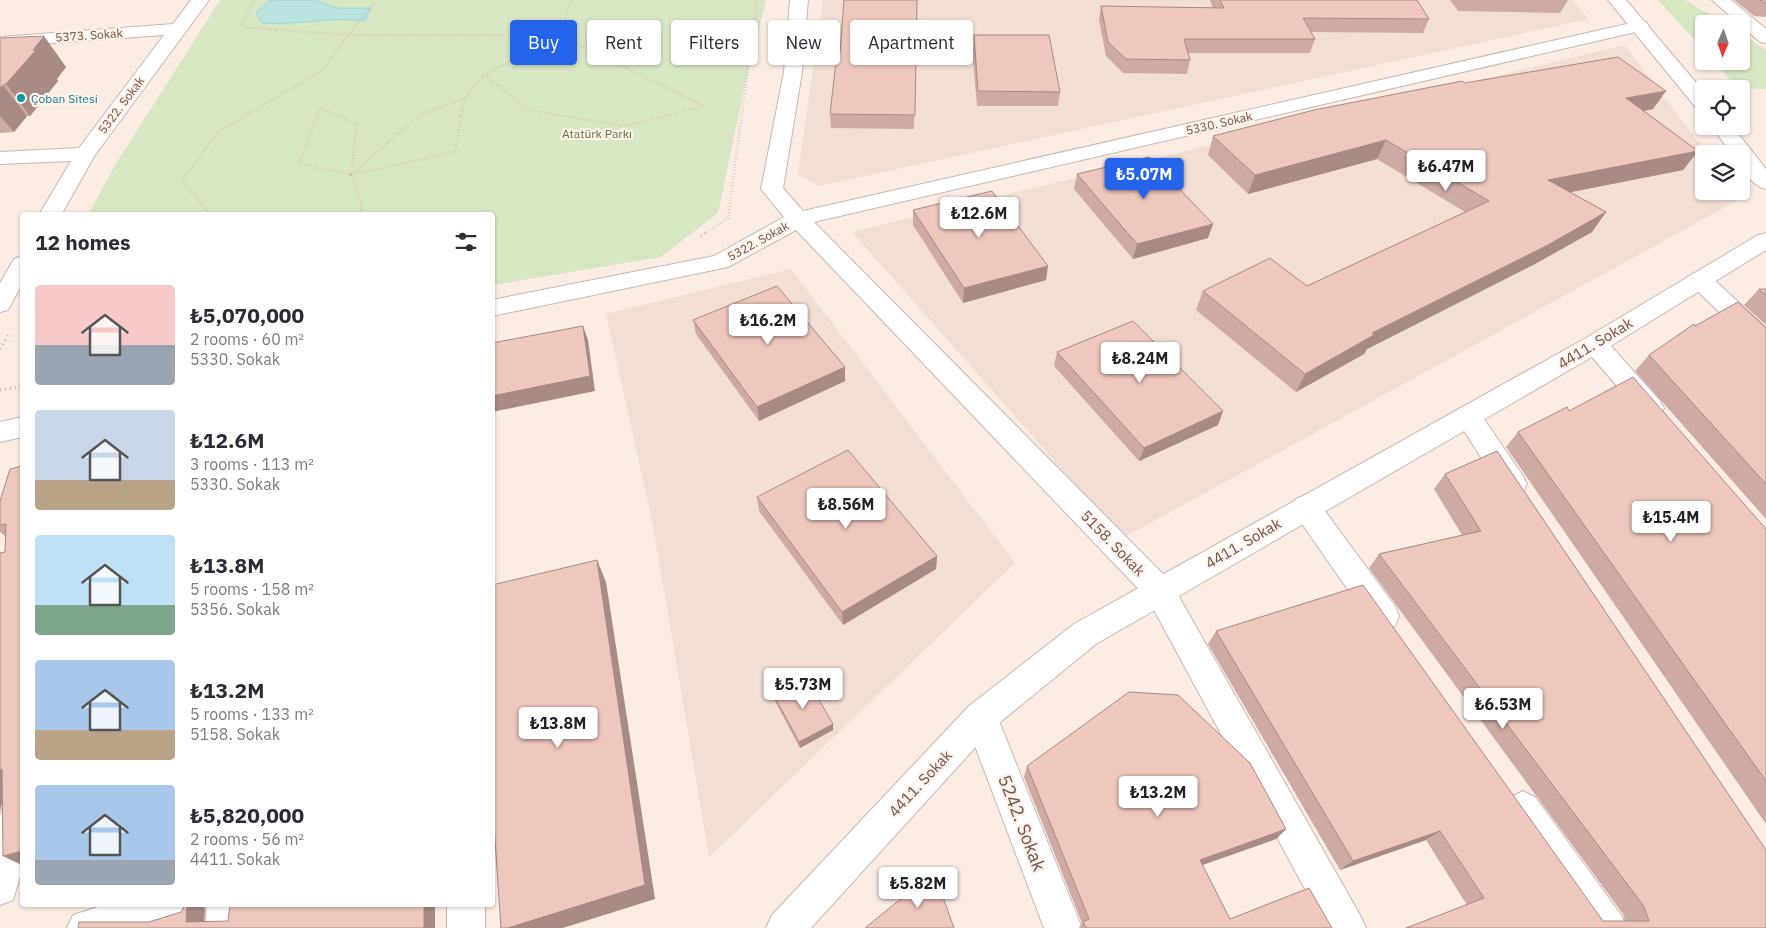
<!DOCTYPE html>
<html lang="en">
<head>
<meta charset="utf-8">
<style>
	body { margin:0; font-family:"IBM Plex Sans",sans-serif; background:#f2f2f3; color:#2b2b33; height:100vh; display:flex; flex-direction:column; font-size:19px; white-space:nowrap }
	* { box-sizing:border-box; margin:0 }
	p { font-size:16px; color:#7c7c81 }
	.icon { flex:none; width:28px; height:28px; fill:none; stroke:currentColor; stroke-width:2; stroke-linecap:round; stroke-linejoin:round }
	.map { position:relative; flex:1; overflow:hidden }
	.sheet { position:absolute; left:20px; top:212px; width:475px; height:695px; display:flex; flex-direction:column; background:#fff; border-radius:5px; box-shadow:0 1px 4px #0004 }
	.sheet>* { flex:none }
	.banner { position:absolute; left:510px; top:20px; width:475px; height:45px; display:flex; gap:10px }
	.needle { width:32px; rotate:182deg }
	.controls { position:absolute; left:1695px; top:15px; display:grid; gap:10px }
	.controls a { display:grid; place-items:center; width:55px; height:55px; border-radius:5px; background:#fff; box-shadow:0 1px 4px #0004; font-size:25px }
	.price { position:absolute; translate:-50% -42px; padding:0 11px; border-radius:5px; background:#fff; color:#222; font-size:16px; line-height:32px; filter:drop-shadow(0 1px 2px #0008) }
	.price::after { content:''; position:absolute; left:50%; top:30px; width:15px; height:11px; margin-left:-8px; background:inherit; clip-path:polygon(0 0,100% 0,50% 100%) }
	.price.on { background:#2563eb; color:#fff }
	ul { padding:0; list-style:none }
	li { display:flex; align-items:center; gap:15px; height:125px; padding:0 15px }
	li span { display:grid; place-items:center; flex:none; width:140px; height:100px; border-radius:5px; color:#555 }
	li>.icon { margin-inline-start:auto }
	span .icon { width:60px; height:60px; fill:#fffc; stroke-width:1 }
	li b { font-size:21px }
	h2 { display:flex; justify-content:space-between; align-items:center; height:60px; padding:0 15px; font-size:21px }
	.chip { padding:0 18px; border-radius:5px; background:#fff; box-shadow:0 1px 4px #0004; font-size:18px; line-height:45px }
	.chip.on { background:#2563eb; color:#fff }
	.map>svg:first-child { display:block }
</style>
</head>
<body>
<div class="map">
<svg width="1766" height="928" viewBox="0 0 1766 928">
	<rect width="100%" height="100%" fill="#fbede4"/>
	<g fill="#f2ded2">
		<polygon points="823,0 1572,0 1589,19 819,186 798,174"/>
		<polygon points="1624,45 1708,154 1704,154 1704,191 1736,191 1742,198 1123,538 852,232"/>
		<polygon points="791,269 1015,563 709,857 653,525 606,314"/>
	</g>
	<g fill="#d8e7c3">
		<polygon points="220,0 766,0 744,89 718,213 661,257 493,285 492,215 88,215 115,165"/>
		<polygon points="1658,0 1685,0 1726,24 1704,24 1704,50"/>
		<polygon points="1741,33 1766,50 1766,89 1738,88 1713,61 1741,61"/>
	</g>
	<path fill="#b9e3e1" stroke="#a0d4d2" d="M 278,0 L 314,0 L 337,8 L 371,8 L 365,21 C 330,16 297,26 262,23 L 256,13 L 269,1 Z"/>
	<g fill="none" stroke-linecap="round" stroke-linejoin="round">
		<defs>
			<g id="street">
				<polygon points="191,0 209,0 95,155 61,215 39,215 71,161 0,164 0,152 79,148 164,35 0,47 0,37 173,24"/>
				<polygon points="790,0 808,0 802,72 783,188 803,211 1640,21 1646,22 1649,26 1646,30 1640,31 814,222 1170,581 1360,915 1366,928 1326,928 1148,599 796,230 728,267 492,316 492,300 714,256 784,217 761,189 784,72"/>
				<polygon points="1712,0 1731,0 1766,29 1766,43 1760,42"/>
				<polygon points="22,256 22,284 8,310 0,312 0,283 14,259"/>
				<polygon points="1700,272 1708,274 1766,328 1766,351 1757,348 1692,286 1688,280 1692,274"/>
				<polygon points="1595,335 1604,338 1660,401 1664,408 1660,415 1651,418 1642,415 1586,350 1583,344 1586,338"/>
				<polygon points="1468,406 1477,409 1523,476 1527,484 1523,492 1513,495 1503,492 1459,423 1455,416 1459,409"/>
				<polygon points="22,417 22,437 0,442 0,422"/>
				<polygon points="1306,495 1316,499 1395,606 1399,616 1395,626 1384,630 1373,626 1296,515 1292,507 1296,499"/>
				<polygon points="981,701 993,706 1082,928 1044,928 964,717 969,706"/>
				<polygon points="22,781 22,870 13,900 0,905 0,816 10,786"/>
				<polygon points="1523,791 1535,797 1621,915 1627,928 1585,928 1511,821 1505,809 1511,797"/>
				<polygon points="104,905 204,905 198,918 167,928 67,928 73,915"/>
				<polygon points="207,905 245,905 243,928 205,928"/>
				<rect x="447" y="905" width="38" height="23"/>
			</g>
			<g id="secondary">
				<polygon points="1608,0 1626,0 1704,92 1704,111 1697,109"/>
				<path d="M 1711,126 L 1732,126 L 1766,169 L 1766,189 C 1751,186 1741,168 1741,154 L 1732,154 Z"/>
				<polygon points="1766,233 1766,250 1604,350 1096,644 993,728 811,928 766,928 772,915 969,706 1074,624 1586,338 1758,235"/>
			</g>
		</defs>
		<use href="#street" stroke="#cdb6ae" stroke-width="2"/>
		<use href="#secondary" stroke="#d0b5ab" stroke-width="2"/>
		<g stroke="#d3aba0" stroke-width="2.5" stroke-dasharray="0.5 2.5" stroke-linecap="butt">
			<polyline points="254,0 241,27 350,35 559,35 572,0"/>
			<polygon points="559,35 704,106 625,126 528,110 485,75"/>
			<polygon points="320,108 357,124 351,175 299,163"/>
			<polyline points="351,175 419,115 464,99 485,75"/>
			<polyline points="351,175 362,206 360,215"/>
			<polyline points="351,175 455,152 464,99"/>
			<polyline points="211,215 182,181 218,132 321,71 376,0"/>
			<polyline points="705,233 728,218 757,0"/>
		</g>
		<g stroke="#d3aba0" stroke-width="3" stroke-dasharray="1 4" stroke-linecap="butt">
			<polyline points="701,236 707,232"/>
			<polyline points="0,349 10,332"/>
			<polyline points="0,390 22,386"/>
		</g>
		<use href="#street" fill="#fff" fill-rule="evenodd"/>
		<use href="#secondary" fill="#fff" fill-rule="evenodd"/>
	</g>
	<g fill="#cdaba3">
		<polygon points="917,0 914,129 831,128 830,114 840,53"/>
		<polygon points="1210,0 1417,0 1429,19 1423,33 1311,32 1315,39 1310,53 1188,53 1190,60 1187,74 1123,73 1106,56 1099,20 1101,6 1213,8"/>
		<polygon points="1450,0 1568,0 1560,13 1458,11"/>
		<polygon points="1734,0 1766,0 1766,17 1754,16"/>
		<polygon points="974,35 1060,92 1058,106 977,106 972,49"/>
		<polygon points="0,38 66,67 57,79 58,81 30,116 27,116 14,132 0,133"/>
		<polygon points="1465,83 1653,109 1644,111 1698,151 1683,170 1570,192 1606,212 1592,232 1535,264 1367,349 1364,354 1296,392 1196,310 1203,291 1307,286 1465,212 1377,159 1248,194 1208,155 1213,136"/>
		<polygon points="1077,174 1208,238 1133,259 1074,189"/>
		<polygon points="913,210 1046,280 963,303 913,225"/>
		<polygon points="1759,289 1766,289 1766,325 1744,305"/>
		<polygon points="693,320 845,367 845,381 759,421 696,334"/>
		<polygon points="1695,326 1766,328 1766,519 1635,371 1649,355"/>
		<polygon points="1057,352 1218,425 1139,461 1054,366"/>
		<polygon points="1569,411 1766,529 1766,824 1506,447 1518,432"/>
		<polygon points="22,466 22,865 3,856 2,803 0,810 0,553 5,552 6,537 0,532 0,501"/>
		<polygon points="1445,474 1766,928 1406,928 1467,905 1426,840 1340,870 1208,644 1216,631 1603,921 1625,921 1623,914 1369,568 1379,554 1462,535 1434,489"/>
		<polygon points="757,497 937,556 936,569 843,625 759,511"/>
		<polygon points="774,696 833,730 800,748 775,701"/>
		<polygon points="1027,766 1286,829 1276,839 1202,865 1230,919 1332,928 1079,928 1082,923 1024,777"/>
	</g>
	<g fill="#a78b84">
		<polygon points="44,36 66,67 57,79 58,81 30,116 6,84"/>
		<polygon points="3,85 27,116 14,132 0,116 0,88"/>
		<polygon points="1666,91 1653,109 1614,117 1626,98"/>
		<polygon points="1386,140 1377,159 1248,194 1255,175"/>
		<polygon points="1698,151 1683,170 1536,199 1548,180"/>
		<polygon points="1606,212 1592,232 1535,264 1367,349 1364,354 1296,392 1305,374 1372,333"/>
		<polygon points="1213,224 1208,238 1133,259 1137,244"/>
		<polygon points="1048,266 1046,280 963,303 964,288"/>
		<polygon points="583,326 588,340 595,391 492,412 492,396"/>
		<polygon points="845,367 845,381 759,421 757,407"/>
		<polygon points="1223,411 1218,425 1139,461 1144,448"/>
		<polygon points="937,556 936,569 843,625 842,612"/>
		<polygon points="597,560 606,582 655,899 563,928 508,928"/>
		<polygon points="833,724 833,730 800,748 799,742"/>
		<polygon points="2,769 8,785 0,810 0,770"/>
		<polygon points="1286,829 1276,839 1191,869 1200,860"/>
		<polygon points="1440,831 1426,840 1340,870 1353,861"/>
		<polygon points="22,851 22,865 3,856"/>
		<polygon points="187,905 199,905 205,908 204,928 186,922"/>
		<rect x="424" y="905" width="11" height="23"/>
	</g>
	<g fill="#eec7bd" stroke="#a78b84">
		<polygon points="844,0 917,0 915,115 830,114 837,53 840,53"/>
		<polygon points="1220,0 1417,0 1429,19 1303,18 1315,39 1184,39 1190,60 1126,59 1108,42 1101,6 1224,8"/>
		<polygon points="1760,0 1766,0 1766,3 1764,3"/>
		<polygon points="974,35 1049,35 1060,92 978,91"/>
		<polygon points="44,36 33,50 36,50 6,84 3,85 0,88 0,38"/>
		<polygon points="1618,57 1666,91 1626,98 1698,151 1548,180 1606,212 1548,245 1372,333 1374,335 1305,374 1203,291 1270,258 1307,286 1489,201 1386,140 1255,175 1213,136 1314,110 1462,81 1465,83"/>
		<polygon points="1149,157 1213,224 1137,244 1077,174"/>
		<polygon points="992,191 1048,266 964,288 913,210"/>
		<polygon points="777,286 845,367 757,407 693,320"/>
		<polygon points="1759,289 1766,289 1766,295"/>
		<polygon points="1738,302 1766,328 1766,484 1649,355 1694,324 1695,326"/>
		<polygon points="1133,321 1223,411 1144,448 1057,352"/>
		<polygon points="583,326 590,376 492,396 492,343"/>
		<polygon points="1633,377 1766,529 1766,781 1518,432 1567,407 1569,411"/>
		<polygon points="848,450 937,556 842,612 757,497"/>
		<polygon points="1497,451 1766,850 1766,928 1406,928 1484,898 1440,831 1353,861 1216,631 1363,585 1603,921 1649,921 1643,905 1379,554 1481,531 1445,474"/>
		<polygon points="22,466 22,851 3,856 2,769 0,770 0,553 5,552 6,524 0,525 0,501 10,469"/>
		<polygon points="597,560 645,885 508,928 501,928 492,795 492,585"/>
		<polygon points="807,679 833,724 799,742 774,696"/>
		<polygon points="1129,692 1178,695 1250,763 1286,829 1200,860 1230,919 1309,888 1332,928 1086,928 1083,922 1089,919 1027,766"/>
		<polygon points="934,872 954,928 865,928"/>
		<polygon points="185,905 187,905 186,922 228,921 230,905 424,905 424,928 78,928 79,922 149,922 181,912"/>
	</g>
	<circle fill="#0f9aa8" stroke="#fef2e9" stroke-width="2" cx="21" cy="98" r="5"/>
	<g text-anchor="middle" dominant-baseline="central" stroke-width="4.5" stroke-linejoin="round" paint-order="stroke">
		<g font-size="12" fill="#71524b" stroke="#fef2e9">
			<text transform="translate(89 35) rotate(-4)">5373. Sokak</text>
			<text transform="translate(121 105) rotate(-53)">5322. Sokak</text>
			<text transform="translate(1219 123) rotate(-13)">5330. Sokak</text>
			<text transform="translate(758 241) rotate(-29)">5322. Sokak</text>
		</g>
		<g font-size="12" fill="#0d838f" stroke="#fef2e9" text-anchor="start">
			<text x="31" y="98">Çoban Sitesi</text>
		</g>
		<g font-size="12" fill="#5c7744" stroke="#fef2e9">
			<text x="597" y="133">Atatürk Parkı</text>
		</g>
		<g font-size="15" fill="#71524b" stroke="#fef2e9">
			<text transform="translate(1595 343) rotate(-31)">4411. Sokak</text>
			<text transform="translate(1113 543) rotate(46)">5158. Sokak</text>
			<text transform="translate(1243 543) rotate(-30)">4411. Sokak</text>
			<text transform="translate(920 783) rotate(-47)">4411. Sokak</text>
		</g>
		<g font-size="18" fill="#71524b" stroke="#fef2e9">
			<text transform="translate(1022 823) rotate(69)">5242. Sokak</text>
		</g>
	</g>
</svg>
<div class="controls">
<a><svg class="needle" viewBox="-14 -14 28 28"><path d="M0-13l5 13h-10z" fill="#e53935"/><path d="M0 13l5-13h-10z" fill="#7c7c81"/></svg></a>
<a><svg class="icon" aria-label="locate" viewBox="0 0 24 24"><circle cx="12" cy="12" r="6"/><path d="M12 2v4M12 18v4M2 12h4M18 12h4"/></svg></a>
<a><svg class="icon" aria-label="layers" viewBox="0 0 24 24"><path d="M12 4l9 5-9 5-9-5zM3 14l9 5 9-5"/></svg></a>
</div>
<b class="price" style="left:1446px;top:192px">₺6.47M</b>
<b class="price on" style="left:1144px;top:200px">₺5.07M</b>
<b class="price" style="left:979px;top:239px">₺12.6M</b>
<b class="price" style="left:768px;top:346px">₺16.2M</b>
<b class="price" style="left:1140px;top:384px">₺8.24M</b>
<b class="price" style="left:846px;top:530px">₺8.56M</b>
<b class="price" style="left:1671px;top:543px">₺15.4M</b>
<b class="price" style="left:803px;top:710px">₺5.73M</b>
<b class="price" style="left:1503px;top:730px">₺6.53M</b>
<b class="price" style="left:558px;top:749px">₺13.8M</b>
<b class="price" style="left:1158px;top:818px">₺13.2M</b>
<b class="price" style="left:918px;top:909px">₺5.82M</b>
<div class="banner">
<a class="chip on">Buy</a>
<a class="chip">Rent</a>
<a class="chip">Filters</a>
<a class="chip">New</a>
<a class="chip">Apartment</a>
</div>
<section class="sheet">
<h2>12 homes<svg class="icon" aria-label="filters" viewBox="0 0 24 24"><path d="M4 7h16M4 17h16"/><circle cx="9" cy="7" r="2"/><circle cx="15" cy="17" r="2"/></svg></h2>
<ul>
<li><span style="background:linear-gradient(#f6c9c9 60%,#9aa5b1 0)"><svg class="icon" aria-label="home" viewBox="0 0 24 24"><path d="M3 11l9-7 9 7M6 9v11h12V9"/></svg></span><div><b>₺5,070,000</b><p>2 rooms · 60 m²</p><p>5330. Sokak</p></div></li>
<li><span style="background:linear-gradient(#c9d6e8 70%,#b9a48a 0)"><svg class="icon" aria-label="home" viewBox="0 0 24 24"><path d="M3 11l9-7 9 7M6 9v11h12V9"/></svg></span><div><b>₺12.6M</b><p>3 rooms · 113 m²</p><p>5330. Sokak</p></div></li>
<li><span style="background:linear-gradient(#bfe0f5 70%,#7fa58c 0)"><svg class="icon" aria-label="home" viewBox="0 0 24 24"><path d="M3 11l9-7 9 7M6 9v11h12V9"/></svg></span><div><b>₺13.8M</b><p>5 rooms · 158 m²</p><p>5356. Sokak</p></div></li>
<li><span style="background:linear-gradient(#a9c7e8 70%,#b9a48a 0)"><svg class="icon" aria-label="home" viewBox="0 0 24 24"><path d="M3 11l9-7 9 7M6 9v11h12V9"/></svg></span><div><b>₺13.2M</b><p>5 rooms · 133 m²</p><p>5158. Sokak</p></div></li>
<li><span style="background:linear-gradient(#a9c7e8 75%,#9aa5b1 0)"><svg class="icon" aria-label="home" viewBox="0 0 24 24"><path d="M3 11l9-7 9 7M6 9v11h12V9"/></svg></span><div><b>₺5,820,000</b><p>2 rooms · 56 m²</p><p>4411. Sokak</p></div></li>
</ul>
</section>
</div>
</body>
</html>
